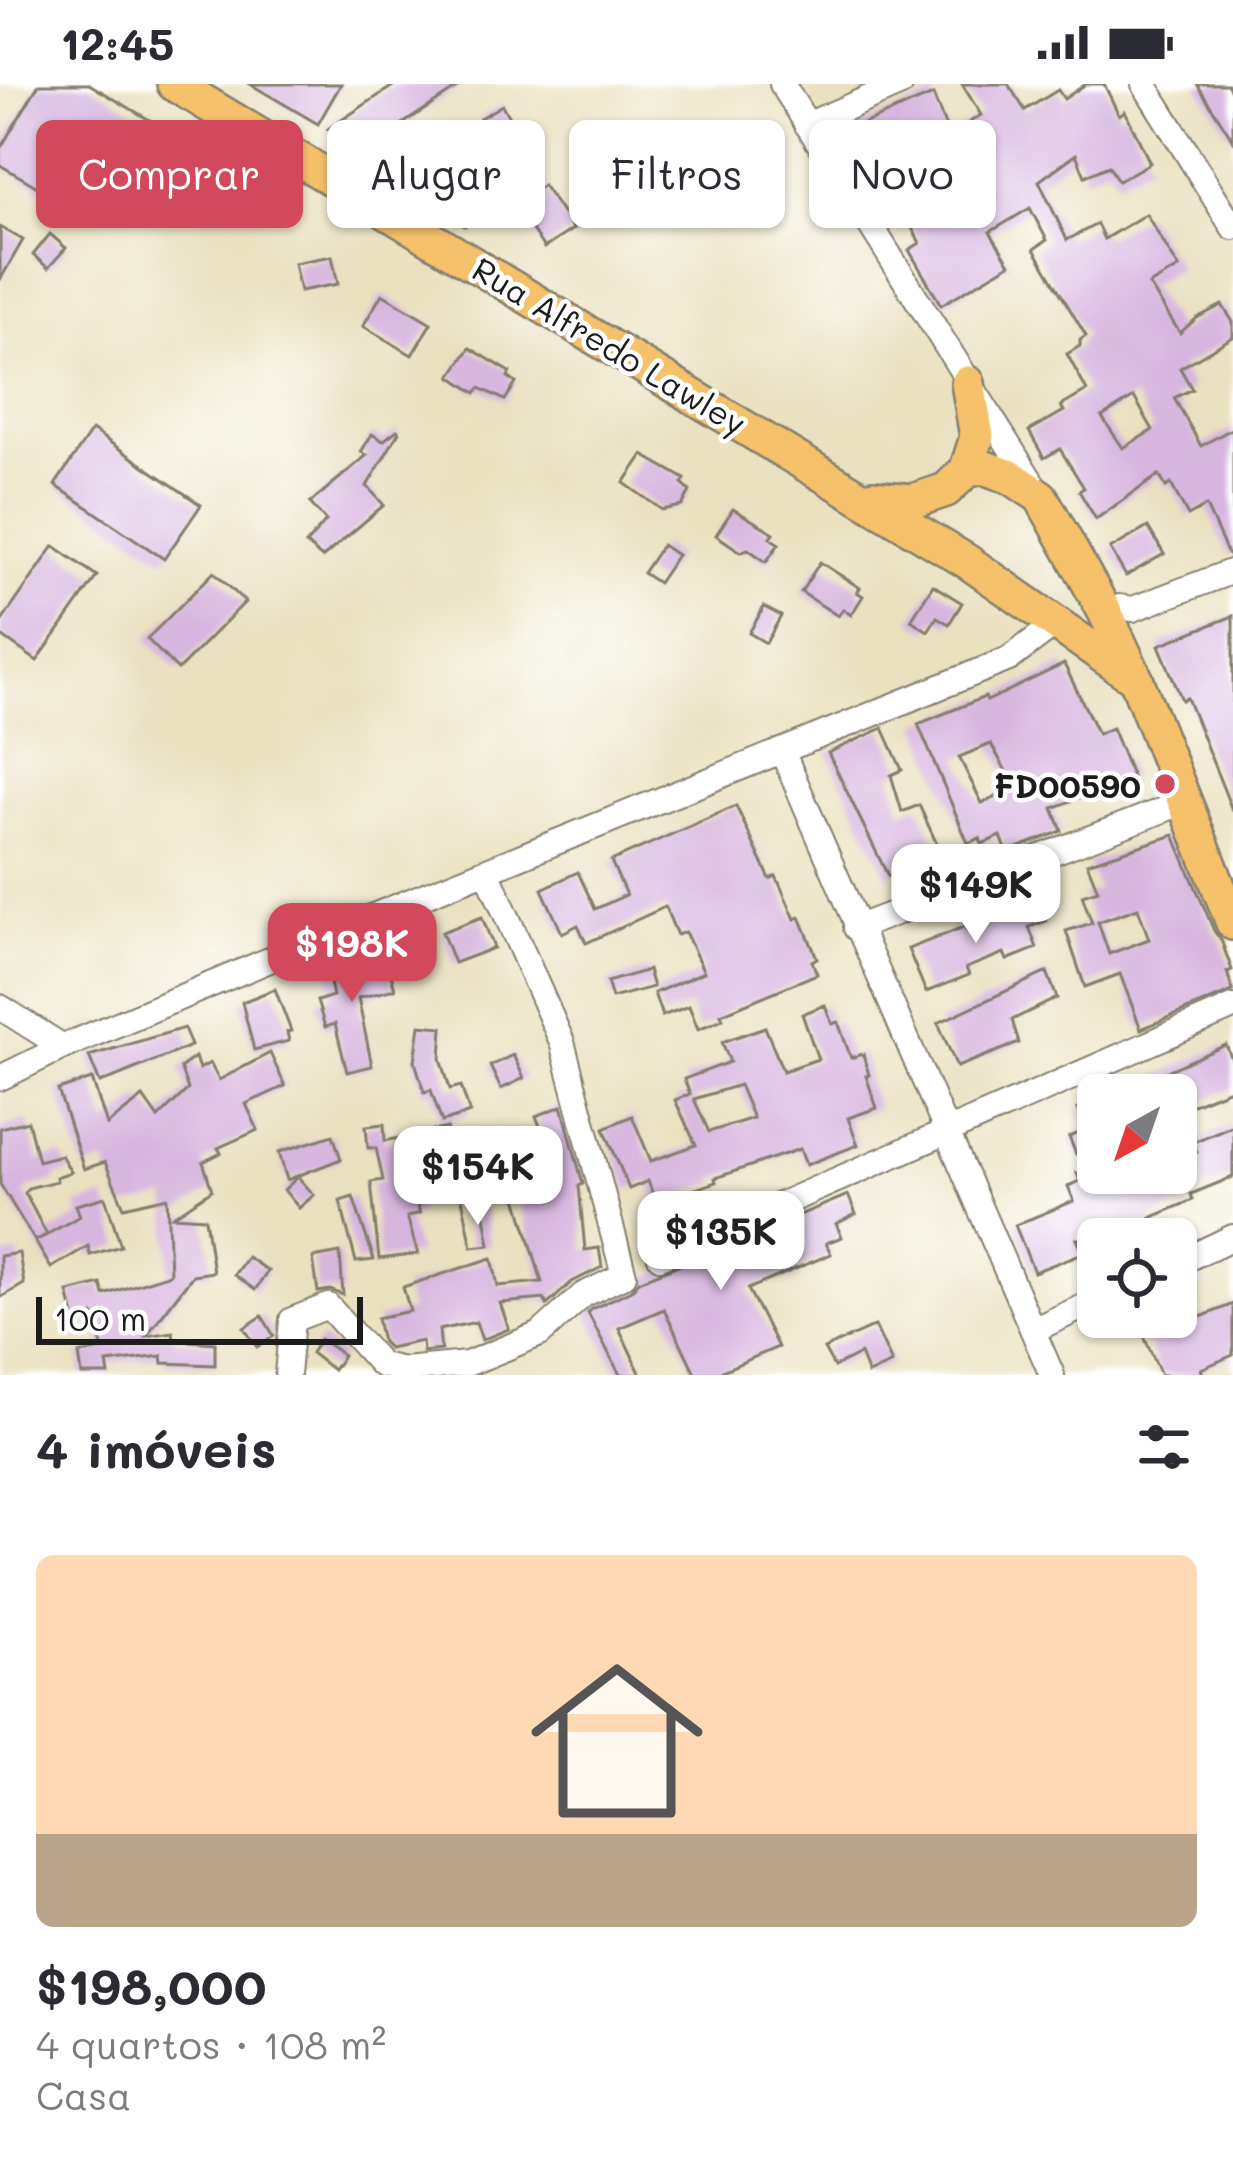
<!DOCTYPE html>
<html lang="pt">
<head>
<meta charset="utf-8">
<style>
	body { margin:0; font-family:Mali,sans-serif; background:#f2f2f3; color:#2b2b33; height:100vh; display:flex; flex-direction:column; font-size:45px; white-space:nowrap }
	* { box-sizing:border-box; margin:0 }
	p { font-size:39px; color:#7c7c81 }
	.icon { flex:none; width:66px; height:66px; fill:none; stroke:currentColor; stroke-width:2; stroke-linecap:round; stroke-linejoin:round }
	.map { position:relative; height:1291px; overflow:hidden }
	.details { display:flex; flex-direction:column; background:#fff; flex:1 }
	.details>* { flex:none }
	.guide { position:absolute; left:36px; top:36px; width:1161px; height:108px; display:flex; gap:24px }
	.needle { width:78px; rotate:220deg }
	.tools { position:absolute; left:1077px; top:990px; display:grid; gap:24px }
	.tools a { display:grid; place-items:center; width:120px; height:120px; border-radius:18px; background:#fff; box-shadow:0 3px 9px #0004; font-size:60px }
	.scale { position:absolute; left:36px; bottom:30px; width:327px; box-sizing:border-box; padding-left:12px; border:6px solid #1c1c1c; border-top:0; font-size:33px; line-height:42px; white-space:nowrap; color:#1c1c1c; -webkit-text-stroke:9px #fff; paint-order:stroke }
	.price { position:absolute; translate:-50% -102px; padding:0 27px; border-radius:24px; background:#fff; color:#222; font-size:39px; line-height:78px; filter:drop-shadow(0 3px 6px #0008) }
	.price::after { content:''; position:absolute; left:50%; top:72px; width:36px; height:27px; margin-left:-18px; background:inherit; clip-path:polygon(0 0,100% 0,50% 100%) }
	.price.selected { background:#d1495b; color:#fff }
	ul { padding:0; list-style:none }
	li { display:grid; align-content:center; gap:24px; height:636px; padding:0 36px }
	li span { display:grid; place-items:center; height:372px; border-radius:18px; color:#555 }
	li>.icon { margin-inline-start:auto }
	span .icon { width:216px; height:216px; fill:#fffc; stroke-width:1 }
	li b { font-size:51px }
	h2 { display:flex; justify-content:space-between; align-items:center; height:144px; padding:0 36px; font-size:51px }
	.chip { padding:0 42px; border-radius:18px; background:#fff; box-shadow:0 3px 9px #0004; font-size:42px; line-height:108px }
	.chip.selected { background:#d1495b; color:#fff }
	.status { display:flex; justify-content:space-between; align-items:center; height:84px; padding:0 60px; background:#fff; direction:ltr }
	.status svg { height:33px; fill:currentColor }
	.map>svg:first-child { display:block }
</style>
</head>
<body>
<div class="status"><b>12:45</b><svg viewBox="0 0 49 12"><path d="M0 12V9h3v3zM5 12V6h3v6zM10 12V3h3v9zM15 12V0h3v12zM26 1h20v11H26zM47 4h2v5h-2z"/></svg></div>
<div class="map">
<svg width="1233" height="1291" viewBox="0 0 1233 1291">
	<rect width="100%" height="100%" fill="#fff"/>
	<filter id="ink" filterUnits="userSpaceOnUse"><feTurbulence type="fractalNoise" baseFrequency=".00833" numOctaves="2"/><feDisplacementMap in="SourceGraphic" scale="24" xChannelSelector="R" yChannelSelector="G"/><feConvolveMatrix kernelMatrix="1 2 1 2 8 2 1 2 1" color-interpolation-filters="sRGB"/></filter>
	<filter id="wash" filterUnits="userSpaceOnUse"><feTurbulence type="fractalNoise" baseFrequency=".004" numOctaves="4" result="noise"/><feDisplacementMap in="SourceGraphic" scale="48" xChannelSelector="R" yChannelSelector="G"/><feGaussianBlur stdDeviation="2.7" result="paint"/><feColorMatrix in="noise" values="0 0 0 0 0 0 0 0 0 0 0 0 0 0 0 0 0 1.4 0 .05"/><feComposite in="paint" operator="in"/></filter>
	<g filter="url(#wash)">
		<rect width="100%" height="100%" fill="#eae1c0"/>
		<g id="blocks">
			<g fill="#d7b6df" fill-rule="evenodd">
				<polygon points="39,0 89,0 200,66 163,127 109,95 90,126 85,123 82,129 0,81 0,65"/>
				<polygon points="250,0 341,0 318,40"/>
				<polygon points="396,0 463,0 386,51 430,78 427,88 482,120 465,142 329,67 338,52 328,45"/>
				<path d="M 962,0 L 1008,0 L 1025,26 L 1058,6 L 1064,15 L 1086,0 L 1104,0 L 1119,31 L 1125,27 L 1150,79 L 1118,97 L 1109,82 L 1085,92 L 1076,70 L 1039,97 L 1067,156 L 1097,140 L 1104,155 L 1146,130 L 1179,184 L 1149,201 L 1180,249 L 1197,234 L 1222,221 L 1233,238 L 1233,253 L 1180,284 L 1192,305 L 1174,314 L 1201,362 L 1233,344 L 1233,471 L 1228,471 L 1206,422 L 1188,432 L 1171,400 L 1166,403 L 1159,391 L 1096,435 L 1079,407 L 1084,404 L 1060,365 L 1044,374 L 1029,347 L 1064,327 L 1061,322 L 1087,307 L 1067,270 L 1080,262 L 1080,256 L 1086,252 L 1034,165 L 1047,156 L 1030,124 L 990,148 L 1010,180 L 941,221 L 909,166 L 920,159 L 876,76 L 870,79 L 855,43 L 933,11 L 949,51 L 981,31 ZM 968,78 L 984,121 L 951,141 L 927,101 ZM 1134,313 L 1153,346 L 1123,364 L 1102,333 Z"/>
				<polygon points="1197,0 1227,0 1233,10 1233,56"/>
				<polygon points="502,21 526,64 504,76 480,34"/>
				<polygon points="543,101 573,145 544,164 515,120"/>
				<polygon points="0,143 23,156 0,196"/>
				<polygon points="50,150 66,164 48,184 33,171"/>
				<polygon points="332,172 338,200 300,207 294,179"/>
				<polygon points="382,210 431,239 412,271 363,242"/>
				<polygon points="470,264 510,288 508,293 516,299 505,316 480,304 476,309 451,292"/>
				<polygon points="92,346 201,421 164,475 55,401"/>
				<polygon points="397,346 399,348 367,402 384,421 322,474 306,460 326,437 310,419 367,371 361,368 372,350 383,357"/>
				<polygon points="643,371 685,395 682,400 690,407 682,422 662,426 624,399"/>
				<polygon points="733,425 774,449 770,454 779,460 766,478 748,465 741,468 716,451"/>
				<polygon points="1148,443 1164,470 1126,492 1110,465"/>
				<polygon points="662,461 677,471 658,499 643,489"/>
				<polygon points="54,462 97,492 37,577 0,551 0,540"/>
				<polygon points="820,478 860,504 857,508 863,512 851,531 843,525 838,532 801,508"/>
				<polygon points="214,488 245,518 178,586 147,555"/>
				<polygon points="933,501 962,519 949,540 937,533 928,547 911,536"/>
				<polygon points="764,523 781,532 766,559 749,549"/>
				<polygon points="1233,532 1233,726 1232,726 1187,614 1182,616 1159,561"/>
				<path d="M 1064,580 L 1098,650 L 1112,644 L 1132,693 L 1053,724 L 1062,747 L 1007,768 L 1001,752 L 982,760 L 980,754 L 968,759 L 918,640 L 985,613 L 987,617 ZM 991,660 L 1016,705 L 982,719 L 959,673 Z"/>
				<polygon points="883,644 902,686 891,691 902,728 919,721 941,769 888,792 828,669"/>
				<polygon points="736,722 770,795 776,792 795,835 800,833 817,874 812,877 817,890 721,930 723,935 698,945 689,922 662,932 654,909 704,888 685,848 677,851 665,823 586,859 578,841 562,849 542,805 578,788 595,825 626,811 611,777"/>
				<path d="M 1174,751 L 1214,847 L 1221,856 L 1232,886 L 1227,888 L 1233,907 L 1141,945 L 1120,890 L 1085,903 L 1066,847 L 1092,839 L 1082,811 L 1098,806 L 1087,779 ZM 1138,824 L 1149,855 L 1109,870 L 1098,838 Z"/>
				<polygon points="1036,812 1046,837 1029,843 1037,864 1007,876 1004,869 966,884 969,891 926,908 908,865 966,842 968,847 1023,825 1020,818"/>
				<polygon points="482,833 494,864 454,879 442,848"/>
				<polygon points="347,867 352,887 388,879 395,905 358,914 372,982 347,988 335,940 325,943 317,917 333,912 324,872"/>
				<polygon points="648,886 653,903 612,914 607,898"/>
				<polygon points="1047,888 1057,914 1012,936 1019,959 957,983 938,939"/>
				<polygon points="275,905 291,947 287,948 289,957 254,966 242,918"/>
				<path d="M 825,921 L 832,940 L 838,938 L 851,974 L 863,970 L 869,991 L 866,992 L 877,1024 L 848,1034 L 858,1061 L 806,1081 L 800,1065 L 715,1094 L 716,1098 L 656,1119 L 648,1097 L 629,1105 L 604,1044 L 632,1032 L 651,1077 L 696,1061 L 675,1016 L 690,1010 L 684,995 L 730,978 L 722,958 L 765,943 L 783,987 L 818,975 L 802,930 ZM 739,1001 L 753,1034 L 709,1048 L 694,1015 Z"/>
				<polygon points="420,941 443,943 441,974 450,1005 461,1002 470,1029 442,1038 431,1006 424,1008 415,977"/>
				<polygon points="184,944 191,962 100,999 89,972"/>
				<polygon points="1226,961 1233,978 1233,1004 1183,1024 1178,1011 1113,1011"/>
				<polygon points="270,969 285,1002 246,1020 258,1046 218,1064 221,1069 203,1078 212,1106 173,1132 205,1134 213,1188 193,1191 146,1252 173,1248 174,1256 215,1259 215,1281 163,1279 162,1272 107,1279 109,1291 82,1291 79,1270 103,1266 94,1231 75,1236 68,1208 101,1200 104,1211 170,1190 167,1113 124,1123 105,1078 84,1085 58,1006 92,995 107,1041 143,1013 158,1034 188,1005 180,984 195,973 199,985 210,979 219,996"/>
				<polygon points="513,971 524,994 501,1005 490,982"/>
				<polygon points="1098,1017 1098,1072 1094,1063 1076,1070 1069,1053 1087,1046 1078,1025"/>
				<polygon points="562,1022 583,1100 579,1102 585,1166 599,1164 602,1183 572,1198 547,1221 544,1215 500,1219 509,1245 482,1256 476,1238 439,1246 441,1266 423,1268 422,1257 388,1264 382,1258 377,1234 410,1227 403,1203 492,1174 498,1202 542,1198 515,1106 481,1108 490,1161 472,1163 461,1109 415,1115 420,1129 407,1133 418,1170 379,1175 371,1098 383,1096 376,1064 368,1064 366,1042 384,1040 385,1057 447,1044 452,1080 553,1075 536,1032"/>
				<polygon points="28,1037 38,1077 61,1071 71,1088 56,1093 57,1097 28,1104 25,1109 47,1151 35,1157 0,1100 0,1044"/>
				<polygon points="1233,1041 1233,1093 1191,1110 1193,1116 1150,1134 1158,1155 1077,1155 1083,1169 1034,1188 1015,1141 1074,1117 1068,1102 1080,1097 1077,1089 1124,1089 1126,1097 1147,1089 1176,1089 1176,1077 1197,1068 1193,1058"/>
				<polygon points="333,1051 341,1075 287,1096 279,1068"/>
				<polygon points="298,1093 314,1111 299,1124 284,1106"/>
				<polygon points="848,1111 856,1130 836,1140 842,1153 826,1159 831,1170 748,1205 778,1263 713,1291 696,1291 664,1225 619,1244 641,1291 620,1291 588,1229 592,1225 631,1206 639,1197"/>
				<polygon points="105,1113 121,1162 90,1171 88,1162 51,1184 35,1157 80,1132 76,1121"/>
				<polygon points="353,1113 374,1176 356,1178 340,1117"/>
				<polygon points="19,1169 24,1200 0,1214 0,1172"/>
				<polygon points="340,1169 343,1211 330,1206 318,1208 313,1174"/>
				<polygon points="247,1173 268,1187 255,1206 234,1191"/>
				<polygon points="1233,1220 1233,1271 1201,1285 1203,1291 1161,1291 1144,1252 1153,1248 1147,1233 1201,1233"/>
				<polygon points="262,1232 274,1252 257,1263 244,1244"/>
				<polygon points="875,1242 892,1279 868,1290 860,1270 834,1283 824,1265"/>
				<polygon points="320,1255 343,1271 333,1286 311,1269"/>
			</g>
		</g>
	</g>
	<g filter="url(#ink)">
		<use href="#blocks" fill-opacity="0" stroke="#837e6e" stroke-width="3"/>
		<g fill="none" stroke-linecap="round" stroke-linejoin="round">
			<defs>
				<g id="minor">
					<polyline points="782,0 1036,405"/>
					<polyline points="1144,0 1233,143"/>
					<polyline points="807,41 901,0"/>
					<polyline points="1105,528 1119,523 1133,525 1233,487"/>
					<polyline points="782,667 1052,1291"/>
					<polyline points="856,844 1184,718"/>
					<polyline points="0,923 63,963"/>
					<polyline points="0,994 63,963 371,833 1009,575 1057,539"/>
					<polyline points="660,1173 1233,923"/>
					<polyline points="1176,1180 1233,1153"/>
					<polyline points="1033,1246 1098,1216"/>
					<polyline points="287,1291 292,1236 328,1222 381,1281 403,1286 467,1280 540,1250 583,1211 624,1191 562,958 487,787"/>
				</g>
				<g id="major">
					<polyline points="174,0 968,478 1136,595"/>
					<polyline points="966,387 977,353 968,299"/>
					<polyline points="873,413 913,417 946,406 966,387 983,383 1011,393 1041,413 1105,528 1136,595 1233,839"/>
				</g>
			</defs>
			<use href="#minor" stroke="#837e6e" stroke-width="28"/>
			<use href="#major" stroke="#837e6e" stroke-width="38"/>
			<use href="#minor" stroke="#fff" stroke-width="24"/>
			<use href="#major" stroke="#f5c16b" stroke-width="33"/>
		</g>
	</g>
	<circle fill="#d1495b" stroke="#fff" stroke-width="4.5" cx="1165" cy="700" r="12"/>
	<g text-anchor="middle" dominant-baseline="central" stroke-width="9" stroke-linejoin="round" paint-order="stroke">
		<g font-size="33" fill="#1c1c1c" stroke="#fff">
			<text transform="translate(610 261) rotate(31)">Rua Alfredo Lawley</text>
		</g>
		<g font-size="33" font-weight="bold" fill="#1c1c1c" stroke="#fff" text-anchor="end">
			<text x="1141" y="700">FD00590</text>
		</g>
	</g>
</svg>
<div class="tools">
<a><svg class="needle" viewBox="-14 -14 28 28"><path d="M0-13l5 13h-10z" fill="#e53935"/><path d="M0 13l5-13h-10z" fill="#7c7c81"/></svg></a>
<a><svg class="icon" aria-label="locate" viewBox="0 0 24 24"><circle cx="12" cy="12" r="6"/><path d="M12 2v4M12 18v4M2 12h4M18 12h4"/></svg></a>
</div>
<div class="scale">100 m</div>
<b class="price" style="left:976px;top:862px">$149K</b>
<b class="price selected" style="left:352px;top:921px">$198K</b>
<b class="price" style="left:478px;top:1144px">$154K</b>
<b class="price" style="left:721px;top:1209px">$135K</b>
<div class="guide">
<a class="chip selected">Comprar</a>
<a class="chip">Alugar</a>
<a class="chip">Filtros</a>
<a class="chip">Novo</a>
</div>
</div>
<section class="details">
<h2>4 imóveis<svg class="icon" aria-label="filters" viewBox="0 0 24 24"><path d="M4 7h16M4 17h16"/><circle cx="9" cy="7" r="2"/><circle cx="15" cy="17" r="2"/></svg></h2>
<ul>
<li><span style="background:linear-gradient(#ffd9b3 75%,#b9a48a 0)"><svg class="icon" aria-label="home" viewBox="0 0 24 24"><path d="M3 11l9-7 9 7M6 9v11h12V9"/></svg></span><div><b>$198,000</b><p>4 quartos · 108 m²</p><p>Casa</p></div></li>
</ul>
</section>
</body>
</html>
